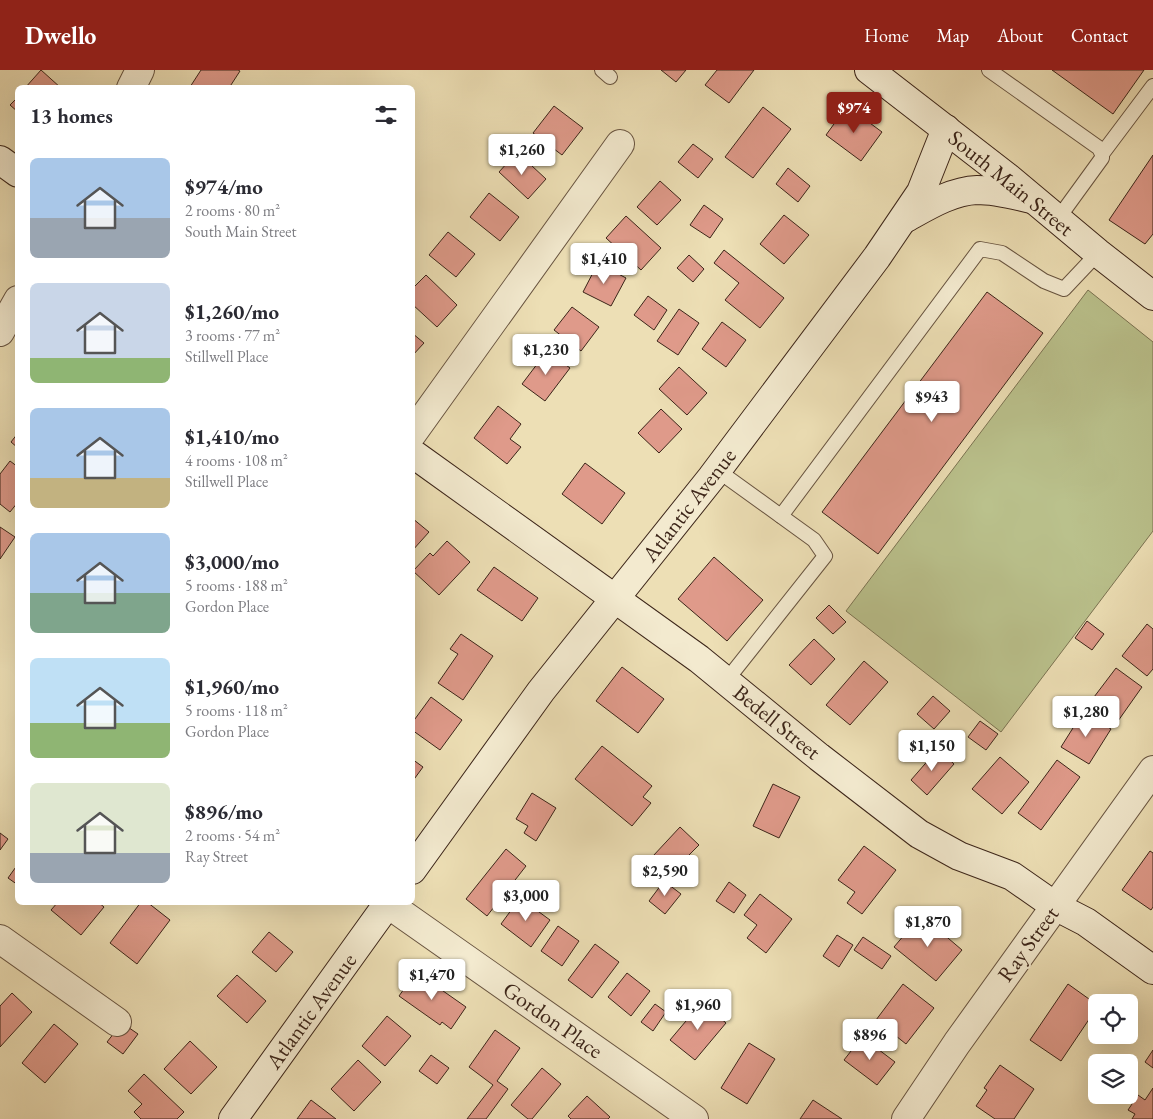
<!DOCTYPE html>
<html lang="en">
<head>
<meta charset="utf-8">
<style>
	body { margin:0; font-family:"EB Garamond",serif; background:#f7f7f7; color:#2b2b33; height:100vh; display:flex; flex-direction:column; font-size:19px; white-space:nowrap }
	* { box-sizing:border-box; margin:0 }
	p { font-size:16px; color:#7c7c81 }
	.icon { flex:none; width:28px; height:28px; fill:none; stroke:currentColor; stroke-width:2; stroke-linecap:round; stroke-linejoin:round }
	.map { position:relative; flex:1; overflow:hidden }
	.panel { position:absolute; left:15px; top:15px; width:400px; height:820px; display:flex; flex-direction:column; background:#fff; border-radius:8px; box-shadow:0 5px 20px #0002 }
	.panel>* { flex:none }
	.tools { position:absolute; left:1088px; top:924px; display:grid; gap:10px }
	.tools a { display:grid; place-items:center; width:50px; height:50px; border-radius:8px; background:#fff; box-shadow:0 5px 20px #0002; font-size:25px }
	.price { position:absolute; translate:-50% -42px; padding:0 11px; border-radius:5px; background:#fff; color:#222; font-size:16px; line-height:32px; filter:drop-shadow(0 1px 2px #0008) }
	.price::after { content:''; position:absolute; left:50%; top:30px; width:15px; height:11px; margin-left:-8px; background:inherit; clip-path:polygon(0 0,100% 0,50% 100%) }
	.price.current { background:#8f2418; color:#fff }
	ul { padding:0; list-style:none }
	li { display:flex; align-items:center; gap:15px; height:125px; padding:0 15px }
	li span { display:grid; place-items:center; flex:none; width:140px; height:100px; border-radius:8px; color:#555 }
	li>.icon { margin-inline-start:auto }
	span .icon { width:60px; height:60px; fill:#fffc; stroke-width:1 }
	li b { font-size:21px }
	h2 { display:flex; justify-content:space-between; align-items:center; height:60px; padding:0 15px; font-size:21px }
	header { display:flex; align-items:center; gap:30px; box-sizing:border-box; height:70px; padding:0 25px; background:#8f2418; color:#fff }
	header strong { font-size:24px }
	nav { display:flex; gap:28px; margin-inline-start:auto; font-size:18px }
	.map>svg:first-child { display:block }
</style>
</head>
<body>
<header>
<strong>Dwello</strong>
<nav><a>Home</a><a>Map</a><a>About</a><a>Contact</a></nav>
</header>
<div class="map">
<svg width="1153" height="1049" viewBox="0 0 1153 1049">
	<rect width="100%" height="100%" fill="#eddfb5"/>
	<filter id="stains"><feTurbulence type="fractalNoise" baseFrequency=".004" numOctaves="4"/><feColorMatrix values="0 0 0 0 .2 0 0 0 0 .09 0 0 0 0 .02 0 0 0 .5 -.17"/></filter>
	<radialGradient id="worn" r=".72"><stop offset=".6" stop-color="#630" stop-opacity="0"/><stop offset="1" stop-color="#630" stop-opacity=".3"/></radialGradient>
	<polygon fill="#bac18c" stroke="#7b7352" points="1088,220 1153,272 1153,461 1001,662 846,541"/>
	<g fill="#df9a8a" stroke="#3c2519">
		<polygon points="41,0 61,18 25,18"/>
		<polygon points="201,0 238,0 240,1 229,18 191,18 190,17"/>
		<polygon points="661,0 686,0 676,12"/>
		<polygon points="717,0 754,0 729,33 705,15"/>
		<polygon points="1052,0 1144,0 1113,44"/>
		<polygon points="18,27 18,42 10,35"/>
		<polygon points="554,36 583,58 562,85 533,63"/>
		<polygon points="847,36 882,62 861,91 826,65"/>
		<polygon points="763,37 791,59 753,108 725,87"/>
		<polygon points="693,74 713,89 698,108 678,92"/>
		<polygon points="517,82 546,109 528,129 499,102"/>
		<polygon points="1153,85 1153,164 1145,174 1109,150"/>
		<polygon points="788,98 810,116 798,132 776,114"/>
		<polygon points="660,111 681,130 657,155 637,137"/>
		<polygon points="489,123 519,147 500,171 470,147"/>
		<polygon points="704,135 723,149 710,168 690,155"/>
		<polygon points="784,145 809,165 784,194 760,174"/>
		<polygon points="626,146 661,178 641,200 606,168"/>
		<polygon points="448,162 475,184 456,207 429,185"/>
		<polygon points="724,180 784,228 760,258 725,230 739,213 714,193"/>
		<polygon points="689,185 704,199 693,212 677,198"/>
		<polygon points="598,193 626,208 611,236 583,222"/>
		<polygon points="426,205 457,235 437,257 412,234 412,219"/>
		<polygon points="987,222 1043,263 878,484 822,442"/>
		<polygon points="648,226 667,240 654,260 634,245"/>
		<polygon points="572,237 599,257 581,281 554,260"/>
		<polygon points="679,239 699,253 678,285 657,271"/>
		<polygon points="722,252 746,270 726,297 702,279"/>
		<polygon points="412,263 424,273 412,286"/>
		<polygon points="547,281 570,298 545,331 522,314"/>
		<polygon points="679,297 707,323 687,345 659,319"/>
		<polygon points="498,336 521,354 510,369 521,377 507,394 474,368"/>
		<polygon points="661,339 682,359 659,383 638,363"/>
		<polygon points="18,363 18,378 11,372"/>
		<polygon points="10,391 18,397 18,432 10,442 0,434 0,404"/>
		<polygon points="585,393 625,423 602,454 562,424"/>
		<polygon points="412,448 429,462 412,481"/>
		<polygon points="0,457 15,467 0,489"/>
		<polygon points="447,471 470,492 439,525 413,501 430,483 433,486"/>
		<polygon points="714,487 763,530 727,571 678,529"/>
		<polygon points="494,497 538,528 522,551 477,520"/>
		<polygon points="829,535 846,552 833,564 816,548"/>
		<polygon points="1087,551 1104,564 1092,580 1075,568"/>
		<polygon points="1147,554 1153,559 1153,599 1147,606 1122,586"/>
		<polygon points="461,564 493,586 463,630 438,613 458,584 450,579"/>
		<polygon points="814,569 835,589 811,615 789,595"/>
		<polygon points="864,591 888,612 850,655 826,635"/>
		<polygon points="622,597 664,629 638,663 596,631"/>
		<polygon points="1116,598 1142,617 1118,651 1091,631"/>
		<polygon points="933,626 950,641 934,659 917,644"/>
		<polygon points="431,627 462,650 440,680 412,660 412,653"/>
		<polygon points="1083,642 1111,659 1089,694 1061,677"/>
		<polygon points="980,651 998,664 986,680 968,667"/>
		<polygon points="602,676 652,716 643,727 651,733 632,756 575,709"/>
		<polygon points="938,679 954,694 927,725 911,710"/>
		<polygon points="1000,687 1029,712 1002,744 972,719"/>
		<polygon points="412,689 423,697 412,712"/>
		<polygon points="1057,690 1080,707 1041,760 1018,743"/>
		<polygon points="773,714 800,727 779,768 753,756"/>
		<polygon points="532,723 556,738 536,771 524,763 528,756 516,749"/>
		<polygon points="680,757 699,775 671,803 653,786"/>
		<polygon points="0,763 8,769 0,780"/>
		<polygon points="864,776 896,800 862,844 847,833 855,822 838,810"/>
		<polygon points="506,779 526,796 487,846 466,829"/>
		<polygon points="1150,781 1153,783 1153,837 1151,840 1122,820"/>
		<polygon points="18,794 18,815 8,808"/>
		<polygon points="664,811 681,824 665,844 649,831"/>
		<polygon points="729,812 746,825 734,843 716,831"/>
		<polygon points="760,824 792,849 766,883 747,868 757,855 744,845"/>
		<polygon points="520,828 550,850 531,877 501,854"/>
		<polygon points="58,832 98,832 104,837 81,865 51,840"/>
		<polygon points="141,832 147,832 170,850 137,894 110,873"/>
		<polygon points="921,845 962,880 936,911 894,877"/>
		<polygon points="558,856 579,871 562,896 541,881"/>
		<polygon points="269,862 293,882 276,902 252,882"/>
		<polygon points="837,865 853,875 839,897 823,886"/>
		<polygon points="863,867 891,886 882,899 854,880"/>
		<polygon points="595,874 619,892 592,928 568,910"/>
		<polygon points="416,902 466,937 451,959 442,952 440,955 399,926"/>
		<polygon points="627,903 650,921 631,946 608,927"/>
		<polygon points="237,905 266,931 247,953 217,926"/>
		<polygon points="903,914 934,938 906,974 876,950"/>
		<polygon points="1068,914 1096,934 1096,939 1061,991 1030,970"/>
		<polygon points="12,923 32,942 0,977 0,936"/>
		<polygon points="702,932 726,953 695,990 670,970"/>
		<polygon points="655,934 666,942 653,961 641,952"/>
		<polygon points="387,946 411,966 385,996 362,976"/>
		<polygon points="122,953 138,964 123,984 107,972"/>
		<polygon points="54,954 78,974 45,1013 22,993"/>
		<polygon points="495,960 520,978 497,1011 508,1019 486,1049 467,1049 493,1015 469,997"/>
		<polygon points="862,967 895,992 877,1015 844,990"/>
		<polygon points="190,971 217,997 191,1024 164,999"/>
		<polygon points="749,973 775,989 747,1034 721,1018"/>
		<polygon points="1153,980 1153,998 1145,992"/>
		<polygon points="431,985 449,998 437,1014 419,1001"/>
		<polygon points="358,990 381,1012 354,1041 331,1019"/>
		<polygon points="1000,995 1034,1019 1014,1049 995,1049 976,1036 987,1020 984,1018"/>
		<polygon points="542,998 561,1014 532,1049 528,1049 511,1035"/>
		<polygon points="144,1004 184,1042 177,1049 141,1049 134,1042 142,1034 128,1021"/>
		<polygon points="1153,1018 1153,1049 1132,1049 1135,1044 1128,1040 1138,1025 1145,1030"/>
		<polygon points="587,1026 610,1047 608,1049 571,1049 568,1046"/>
		<polygon points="311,1030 336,1049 297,1049"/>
		<polygon points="813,1030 842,1049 800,1049"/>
	</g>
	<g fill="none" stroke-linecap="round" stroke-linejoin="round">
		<defs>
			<g id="lane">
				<polyline points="602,0 610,7"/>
				<polyline points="989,0 1099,78 1102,84 1102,88 1057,150"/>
				<polyline points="1102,84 1153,16"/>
				<polyline points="717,400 814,470 825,486 726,611"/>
				<polyline points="781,446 980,179 1002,183 1044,211 1064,219 1098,183"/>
			</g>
			<g id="street">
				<polyline points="131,18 140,0"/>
				<polyline points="0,262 18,230"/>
				<polyline points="412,364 620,74"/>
				<polyline points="388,834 694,1049"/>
				<polyline points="0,869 117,952"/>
				<polyline points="906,1049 957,973 1153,700"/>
			</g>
			<g id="secondary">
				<polyline points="869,0 1006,106 1098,183 1153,226"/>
				<polyline points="0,90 18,103"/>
				<path d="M 904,149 C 926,137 951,121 977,120 C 996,120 1014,125 1032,129"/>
				<polyline points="412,383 699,589 819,687 919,764 959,786 1012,806 1055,836 1086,852 1153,900"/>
				<polyline points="412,800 541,621 712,407 877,187 921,122 946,59"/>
				<polyline points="233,1049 389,832"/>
			</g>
		</defs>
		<use href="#lane" stroke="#685440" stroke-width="16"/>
		<use href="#street" stroke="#685440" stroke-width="30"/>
		<use href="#secondary" stroke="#3c2519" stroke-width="30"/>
		<use href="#lane" stroke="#f3eacf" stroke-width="14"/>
		<use href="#street" stroke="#f3eacf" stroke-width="28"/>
		<use href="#secondary" stroke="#f3eacf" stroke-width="28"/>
	</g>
	<g text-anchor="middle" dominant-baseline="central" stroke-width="4" stroke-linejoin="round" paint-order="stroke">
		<g font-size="22" fill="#3c2519" stroke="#f3eacf">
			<text transform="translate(1011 113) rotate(39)">South Main Street</text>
			<text transform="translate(689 435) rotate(-52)">Atlantic Avenue</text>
			<text transform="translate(777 652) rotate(39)">Bedell Street</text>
			<text transform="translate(1028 874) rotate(-54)">Ray Street</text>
			<text transform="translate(311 941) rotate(-54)">Atlantic Avenue</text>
			<text transform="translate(553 950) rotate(35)">Gordon Place</text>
		</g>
	</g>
	<rect width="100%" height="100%" filter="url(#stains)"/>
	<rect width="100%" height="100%" fill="url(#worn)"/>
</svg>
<div class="tools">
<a><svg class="icon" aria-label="locate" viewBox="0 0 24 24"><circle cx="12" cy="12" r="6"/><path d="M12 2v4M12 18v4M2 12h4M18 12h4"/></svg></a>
<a><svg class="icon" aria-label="layers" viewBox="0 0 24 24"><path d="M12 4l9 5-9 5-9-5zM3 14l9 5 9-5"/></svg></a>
</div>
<b class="price current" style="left:854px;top:64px">$974</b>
<b class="price" style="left:522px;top:106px">$1,260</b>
<b class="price" style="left:604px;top:215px">$1,410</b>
<b class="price" style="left:546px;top:306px">$1,230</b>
<b class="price" style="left:932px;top:353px">$943</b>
<b class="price" style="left:1086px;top:668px">$1,280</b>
<b class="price" style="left:932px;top:702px">$1,150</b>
<b class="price" style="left:665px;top:827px">$2,590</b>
<b class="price" style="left:526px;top:852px">$3,000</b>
<b class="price" style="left:928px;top:878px">$1,870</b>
<b class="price" style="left:432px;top:931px">$1,470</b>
<b class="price" style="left:698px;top:961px">$1,960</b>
<b class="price" style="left:870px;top:991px">$896</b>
<section class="panel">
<h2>13 homes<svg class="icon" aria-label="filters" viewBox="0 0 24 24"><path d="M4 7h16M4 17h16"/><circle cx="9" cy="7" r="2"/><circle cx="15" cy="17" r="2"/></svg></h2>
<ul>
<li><span style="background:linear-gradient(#a9c7e8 60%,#9aa5b1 0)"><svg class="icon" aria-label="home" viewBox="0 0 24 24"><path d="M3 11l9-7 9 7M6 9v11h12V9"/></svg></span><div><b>$974/mo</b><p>2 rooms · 80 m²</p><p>South Main Street</p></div></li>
<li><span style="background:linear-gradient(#c9d6e8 75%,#8fb573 0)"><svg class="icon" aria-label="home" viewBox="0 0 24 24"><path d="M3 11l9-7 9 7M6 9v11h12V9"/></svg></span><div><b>$1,260/mo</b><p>3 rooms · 77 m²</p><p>Stillwell Place</p></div></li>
<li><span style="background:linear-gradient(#a9c7e8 70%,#c2b280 0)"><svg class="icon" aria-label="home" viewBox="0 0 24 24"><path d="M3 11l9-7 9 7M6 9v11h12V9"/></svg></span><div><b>$1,410/mo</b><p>4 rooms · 108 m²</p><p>Stillwell Place</p></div></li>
<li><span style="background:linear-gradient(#a9c7e8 60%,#7fa58c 0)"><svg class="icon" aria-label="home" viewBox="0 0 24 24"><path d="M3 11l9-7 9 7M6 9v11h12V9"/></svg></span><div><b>$3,000/mo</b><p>5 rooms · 188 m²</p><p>Gordon Place</p></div></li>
<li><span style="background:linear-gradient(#bfe0f5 65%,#8fb573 0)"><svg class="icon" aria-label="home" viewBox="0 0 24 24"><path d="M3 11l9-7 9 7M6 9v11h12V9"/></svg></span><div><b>$1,960/mo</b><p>5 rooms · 118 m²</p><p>Gordon Place</p></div></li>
<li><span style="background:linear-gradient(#dfe7d0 70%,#9aa5b1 0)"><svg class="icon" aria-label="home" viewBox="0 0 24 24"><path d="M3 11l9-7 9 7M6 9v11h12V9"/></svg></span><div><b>$896/mo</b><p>2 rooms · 54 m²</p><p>Ray Street</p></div></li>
</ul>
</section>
</div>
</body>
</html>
